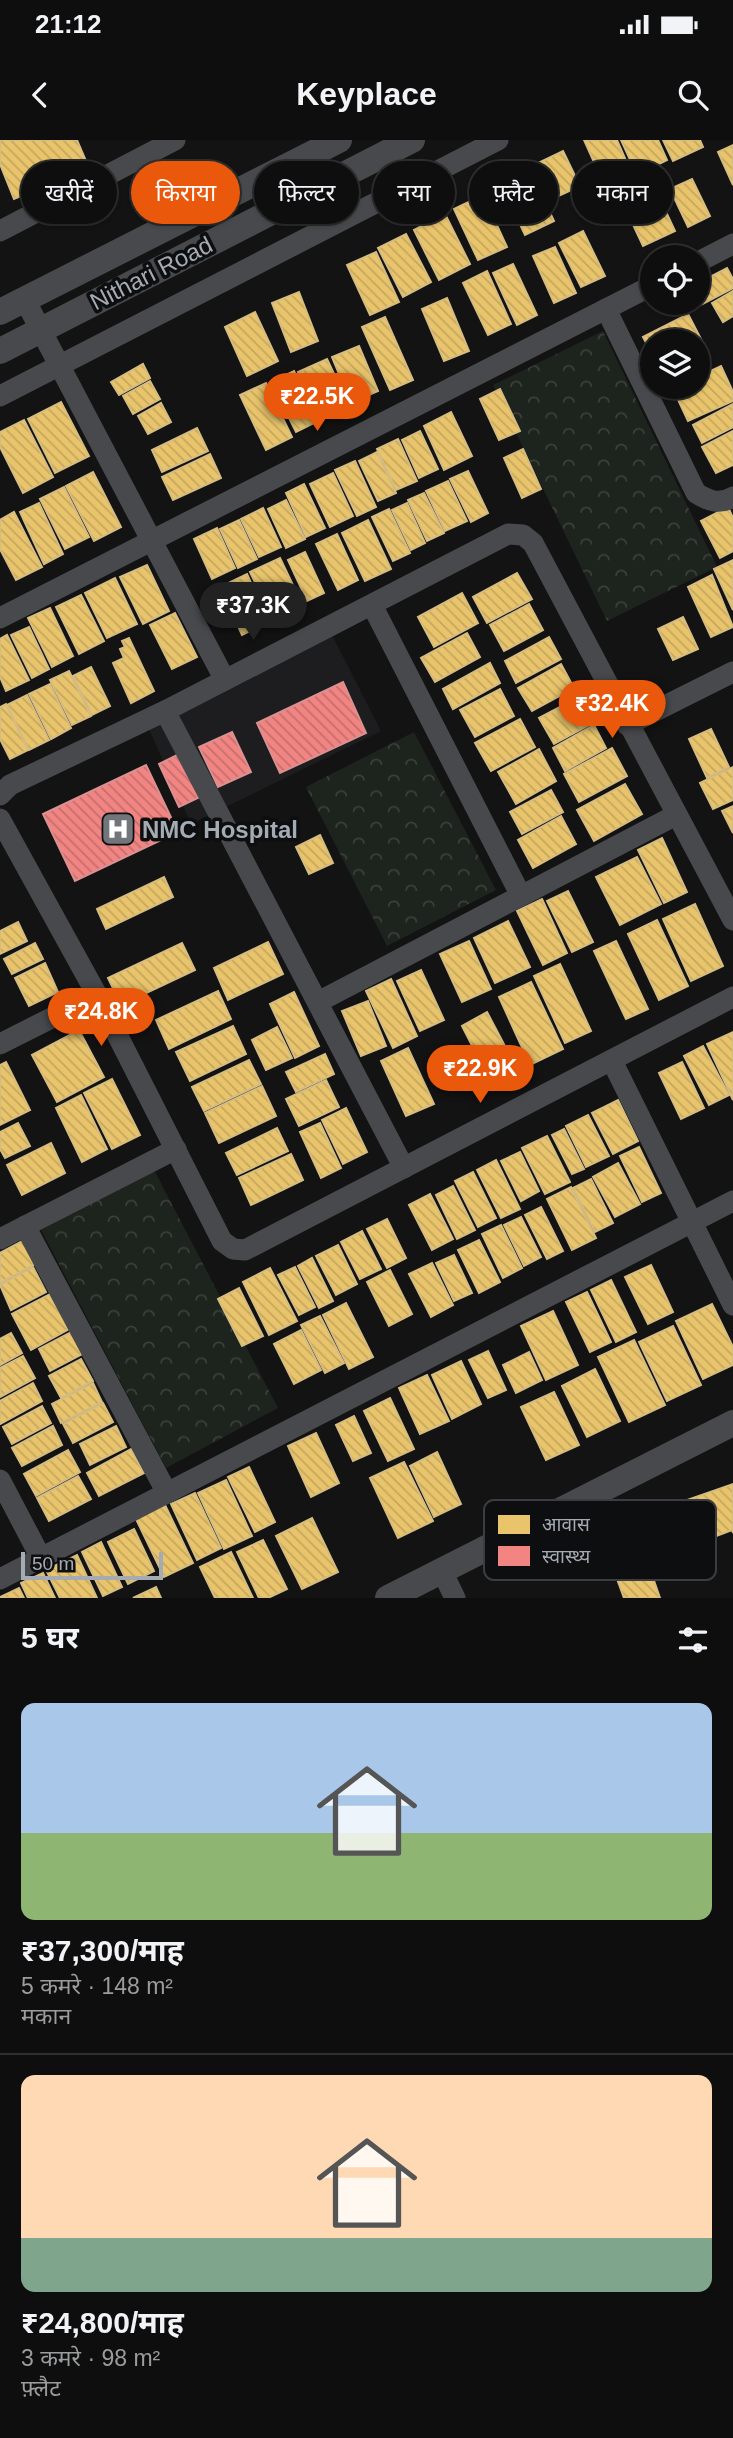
<!DOCTYPE html>
<html lang="hi">
<head>
<meta charset="utf-8">
<style>
	body { margin:0; font-family:Helvetica,"Noto Sans Devanagari",sans-serif; background:#1c1c1c; color:#f1f3f6; height:100vh; display:flex; flex-direction:column; font-size:26px; white-space:nowrap }
	* { box-sizing:border-box; margin:0 }
	p { font-size:23px; color:#9b9c9e }
	.icon { flex:none; width:38px; height:38px; fill:none; stroke:currentColor; stroke-width:2; stroke-linecap:round; stroke-linejoin:round }
	.map { position:relative; height:1458px; overflow:hidden }
	.sheet { display:flex; flex-direction:column; background:#0e0e0e; flex:1 }
	.sheet>* { flex:none }
	.banner { position:absolute; left:21px; top:21px; width:691px; height:63px; display:flex; gap:14px }
	.tools { position:absolute; left:640px; top:105px; display:grid; gap:14px }
	.tools a { display:grid; place-items:center; width:70px; height:70px; border-radius:50%; background:#0e0e0e; box-shadow:0 2px 5px #0004,0 0 0 2px #2e2e2e; font-size:35px }
	.scale { position:absolute; left:21px; bottom:18px; width:142px; box-sizing:border-box; padding-left:7px; border:4px solid #a5abb3; border-top:0; font-size:19px; line-height:24px; white-space:nowrap; color:#a5abb3; -webkit-text-stroke:5px #0d0e0f; paint-order:stroke }
	.price { position:absolute; translate:-50% -60px; padding:0 16px; border-radius:24px; background:#ea580c; color:#fff; font-size:23px; line-height:46px; filter:drop-shadow(0 2px 4px #0008) }
	.price::after { content:''; position:absolute; left:50%; top:42px; width:21px; height:16px; margin-left:-10px; background:inherit; clip-path:polygon(0 0,100% 0,50% 100%) }
	.price.active { background:#222; color:#fff }
	ul { padding:0; list-style:none }
	li { display:grid; align-content:center; gap:14px; height:371px; padding:0 21px }
	li+li { border-top:2px solid #2e2e2e }
	li span { display:grid; place-items:center; height:217px; border-radius:14px; color:#555 }
	li>.icon { margin-inline-start:auto }
	span .icon { width:126px; height:126px; fill:#fffc; stroke-width:1 }
	li b { font-size:30px }
	h2 { display:flex; justify-content:space-between; align-items:center; height:84px; padding:0 21px; font-size:30px }
	.chip { padding:0 24px; border-radius:32px; background:#0e0e0e; box-shadow:0 2px 5px #0004,0 0 0 2px #2e2e2e; font-size:24px; line-height:63px }
	.chip.active { background:#ea580c; color:#fff }
	.status { display:flex; justify-content:space-between; align-items:center; height:49px; padding:0 35px; background:#0e0e0e; direction:ltr }
	.status svg { height:19px; fill:currentColor }
	header { display:flex; justify-content:space-between; align-items:center; height:91px; padding:0 21px; background:#0e0e0e; font-size:32px; font-weight:700 }
	.map>svg:first-child { display:block }
</style>
</head>
<body>
<div class="status"><b>21:12</b><svg viewBox="0 0 49 12"><path d="M0 12V9h3v3zM5 12V6h3v6zM10 12V3h3v9zM15 12V0h3v12zM26 1h20v11H26zM47 4h2v5h-2z"/></svg></div>
<header><svg class="icon" aria-label="back" viewBox="0 0 24 24"><path d="M15 5l-7 7 7 7"/></svg>Keyplace<svg class="icon" aria-label="search" viewBox="0 0 24 24"><circle cx="10" cy="10" r="6"/><path d="M15 15l6 6"/></svg></header>
<div class="map">
<svg width="733" height="1458" viewBox="0 0 733 1458">
	<defs>
		<pattern id="forest-crowns" width="20" height="18" patternUnits="userSpaceOnUse" patternTransform="scale(1.75)"><rect width="20" height="18" fill="#1d231d"/><path d="M2 6a3 3 0 1 1 6 0M12 15a3 3 0 1 1 6 0" fill="none" stroke="#3b403b"/></pattern>
		<pattern id="homes-back-hatch" width="6" height="6" patternUnits="userSpaceOnUse" patternTransform="scale(1.75)"><rect width="6" height="6" fill="#e9c46a"/><path d="M-1 5l2 2M0 0l6 6M5-1l2 2" fill="none" stroke="#c4a760"/></pattern>
		<pattern id="health-back-hatch" width="6" height="6" patternUnits="userSpaceOnUse" patternTransform="scale(1.75)"><rect width="6" height="6" fill="#f28482"/><path d="M-1 5l2 2M0 0l6 6M5-1l2 2" fill="none" stroke="#c2706f"/></pattern>
	</defs>
	<rect width="100%" height="100%" fill="#131313"/>
	<polygon fill="#1d1d1f" points="331,493 381,591 191,684 148,587"/>
	<g fill="url(#forest-crowns)">
		<polygon points="603,191 717,427 607,481 493,245"/>
		<polygon points="414,592 496,750 387,806 306,647"/>
		<polygon points="154,1030 278,1268 166,1328 41,1090"/>
	</g>
	<g fill="url(#homes-back-hatch)" stroke="#d5bc80" stroke-width="2">
		<polygon points="0,0 77,0 89,28 14,59 0,24"/>
		<polygon points="584,0 617,0 634,39 607,51"/>
		<polygon points="621,0 658,0 667,20 637,35"/>
		<polygon points="663,0 700,0 703,7 673,21"/>
		<polygon points="733,5 733,45 718,12"/>
		<polygon points="563,11 580,46 550,60 534,25"/>
		<polygon points="531,32 554,81 525,95 502,46"/>
		<polygon points="692,39 710,76 688,87 670,49"/>
		<polygon points="653,44 675,91 643,106 621,59"/>
		<polygon points="483,55 507,107 478,120 454,69"/>
		<polygon points="445,74 470,124 439,140 414,90"/>
		<polygon points="583,91 605,136 581,147 559,103"/>
		<polygon points="406,94 431,142 403,157 378,108"/>
		<polygon points="555,107 576,153 554,163 533,116"/>
		<polygon points="376,112 399,162 370,175 347,125"/>
		<polygon points="513,124 537,175 517,185 493,133"/>
		<polygon points="727,128 733,139 733,148 695,168 692,163 698,163 698,143"/>
		<polygon points="487,131 511,184 488,195 463,143"/>
		<polygon points="733,151 733,176 723,182 712,163"/>
		<polygon points="299,152 318,201 291,212 272,163"/>
		<polygon points="447,158 469,211 444,221 422,169"/>
		<polygon points="255,172 278,221 247,236 225,187"/>
		<polygon points="688,174 703,203 653,201 653,216 643,197"/>
		<polygon points="385,177 413,240 390,250 362,187"/>
		<polygon points="359,206 378,251 351,263 332,217"/>
		<polygon points="327,219 348,263 318,277 298,232"/>
		<polygon points="143,224 150,238 119,255 111,242"/>
		<polygon points="721,226 733,252 733,261 688,281 673,249 698,247 698,237"/>
		<polygon points="294,231 318,281 296,292 271,242"/>
		<polygon points="150,241 160,259 133,274 123,256"/>
		<polygon points="266,243 292,297 266,310 240,255"/>
		<polygon points="500,249 520,291 499,300 480,259"/>
		<polygon points="61,262 89,316 55,333 28,279"/>
		<polygon points="161,263 171,282 148,294 138,276"/>
		<polygon points="733,264 733,287 702,303 693,285"/>
		<polygon points="451,272 472,316 444,330 424,286"/>
		<polygon points="24,280 53,337 23,353 0,307 0,292"/>
		<polygon points="197,288 208,311 162,332 152,310"/>
		<polygon points="420,291 438,329 419,338 402,300"/>
		<polygon points="733,291 733,325 716,333 702,307"/>
		<polygon points="398,299 417,341 396,350 377,309"/>
		<polygon points="523,309 541,349 522,358 504,318"/>
		<polygon points="377,312 396,353 378,361 359,321"/>
		<polygon points="210,314 221,338 173,360 162,337"/>
		<polygon points="355,321 376,367 357,376 335,330"/>
		<polygon points="468,331 488,373 471,382 450,339"/>
		<polygon points="93,332 121,387 94,401 66,346"/>
		<polygon points="333,333 353,376 330,387 310,344"/>
		<polygon points="448,341 467,381 445,391 426,351"/>
		<polygon points="304,344 325,388 306,397 286,353"/>
		<polygon points="64,347 89,397 65,409 40,359"/>
		<polygon points="424,353 444,393 427,401 408,360"/>
		<polygon points="286,360 305,399 286,408 268,369"/>
		<polygon points="39,363 63,414 44,424 20,372"/>
		<polygon points="407,363 425,403 411,410 392,370"/>
		<polygon points="728,367 733,378 733,411 720,418 701,381"/>
		<polygon points="263,368 281,407 259,417 241,379"/>
		<polygon points="389,369 410,413 393,421 372,377"/>
		<polygon points="14,372 42,427 16,440 0,409 0,380"/>
		<polygon points="239,380 257,419 238,428 220,389"/>
		<polygon points="368,380 391,429 365,441 342,393"/>
		<polygon points="217,388 235,428 212,439 194,399"/>
		<polygon points="337,394 358,440 338,450 316,404"/>
		<polygon points="305,412 324,453 307,461 288,420"/>
		<polygon points="280,418 303,466 273,480 250,432"/>
		<polygon points="733,420 733,470 714,429"/>
		<polygon points="147,425 169,471 143,484 120,437"/>
		<polygon points="517,433 532,459 487,483 473,457"/>
		<polygon points="247,434 269,482 242,495 220,447"/>
		<polygon points="712,435 733,487 711,497 688,447"/>
		<polygon points="115,438 137,484 107,498 85,453"/>
		<polygon points="462,453 478,483 434,507 418,477"/>
		<polygon points="81,455 104,501 79,514 56,467"/>
		<polygon points="529,464 543,490 504,511 490,485"/>
		<polygon points="50,468 73,516 52,527 28,478"/>
		<polygon points="175,473 197,517 172,529 150,485"/>
		<polygon points="683,477 698,509 673,520 658,489"/>
		<polygon points="29,487 49,529 32,538 11,495"/>
		<polygon points="467,493 480,517 435,542 421,518"/>
		<polygon points="7,495 29,540 6,551 0,537 0,499"/>
		<polygon points="549,497 561,519 516,543 505,521"/>
		<polygon points="129,498 154,551 131,563 113,523 124,518 120,509 125,507 122,501"/>
		<polygon points="490,523 500,543 453,569 443,549"/>
		<polygon points="561,524 574,548 532,571 518,548"/>
		<polygon points="91,527 110,566 92,575 73,536"/>
		<polygon points="69,531 91,576 72,585 50,540"/>
		<polygon points="50,544 71,588 51,599 29,554"/>
		<polygon points="500,549 514,576 475,597 460,570"/>
		<polygon points="27,555 49,600 29,610 7,565"/>
		<polygon points="575,559 589,585 554,604 539,578"/>
		<polygon points="6,564 28,610 10,619 0,599 0,567"/>
		<polygon points="520,579 535,607 491,631 475,603"/>
		<polygon points="594,585 606,608 565,631 553,608"/>
		<polygon points="711,589 729,627 707,638 689,599"/>
		<polygon points="612,608 627,636 579,662 564,634"/>
		<polygon points="539,609 556,641 516,664 498,632"/>
		<polygon points="733,627 733,660 713,669 700,643"/>
		<polygon points="625,644 642,674 594,701 577,670"/>
		<polygon points="551,650 563,672 522,694 510,672"/>
		<polygon points="733,666 733,693 722,671"/>
		<polygon points="561,676 576,704 533,728 518,700"/>
		<polygon points="320,695 333,723 309,734 296,707"/>
		<polygon points="662,698 687,752 664,763 638,710"/>
		<polygon points="637,717 661,764 620,785 596,737"/>
		<polygon points="164,737 173,757 106,789 97,769"/>
		<polygon points="568,751 593,802 572,812 547,761"/>
		<polygon points="542,759 567,813 543,825 517,771"/>
		<polygon points="695,764 723,826 691,841 663,779"/>
		<polygon points="657,780 688,846 659,860 628,794"/>
		<polygon points="508,781 530,827 495,843 474,798"/>
		<polygon points="18,782 27,801 0,814 0,791"/>
		<polygon points="469,801 491,849 462,862 440,814"/>
		<polygon points="616,801 648,869 626,879 594,811"/>
		<polygon points="268,802 283,834 228,860 214,828"/>
		<polygon points="35,803 43,819 12,834 4,819"/>
		<polygon points="182,803 195,830 121,865 108,838"/>
		<polygon points="45,823 58,852 29,866 15,838"/>
		<polygon points="560,824 591,891 565,903 534,836"/>
		<polygon points="421,830 444,880 420,891 397,841"/>
		<polygon points="391,839 417,896 393,908 366,851"/>
		<polygon points="531,842 563,909 530,925 499,857"/>
		<polygon points="218,851 231,879 169,909 156,880"/>
		<polygon points="294,852 319,906 295,918 270,864"/>
		<polygon points="368,861 386,906 361,916 342,871"/>
		<polygon points="487,872 518,931 492,945 462,886"/>
		<polygon points="233,886 246,914 190,941 176,912"/>
		<polygon points="277,887 292,918 266,930 252,900"/>
		<polygon points="79,890 104,937 57,962 32,915"/>
		<polygon points="733,892 733,960 707,904"/>
		<polygon points="703,906 729,955 709,965 684,916"/>
		<polygon points="408,908 434,964 406,976 381,921"/>
		<polygon points="325,914 334,934 296,952 286,932"/>
		<polygon points="249,920 261,944 204,971 192,947"/>
		<polygon points="6,922 30,970 0,985 0,925"/>
		<polygon points="682,922 704,968 681,979 659,933"/>
		<polygon points="112,939 140,995 112,1009 84,953"/>
		<polygon points="326,940 339,967 299,986 286,959"/>
		<polygon points="262,946 276,976 219,1003 205,973"/>
		<polygon points="81,955 107,1009 82,1022 56,968"/>
		<polygon points="618,960 638,1001 613,1014 592,973"/>
		<polygon points="346,968 367,1012 343,1024 322,980"/>
		<polygon points="588,975 609,1016 586,1027 566,986"/>
		<polygon points="18,983 30,1006 5,1018 0,1009 0,992"/>
		<polygon points="320,983 341,1028 321,1038 300,992"/>
		<polygon points="277,988 288,1011 237,1035 226,1013"/>
		<polygon points="564,989 584,1029 572,1034 552,995"/>
		<polygon points="547,996 570,1042 545,1054 522,1008"/>
		<polygon points="51,1003 65,1033 22,1055 7,1025"/>
		<polygon points="639,1007 661,1053 642,1062 620,1016"/>
		<polygon points="520,1012 539,1051 521,1061 501,1021"/>
		<polygon points="291,1014 303,1040 251,1065 239,1038"/>
		<polygon points="496,1020 520,1069 501,1078 477,1030"/>
		<polygon points="618,1023 640,1064 615,1077 593,1037"/>
		<polygon points="473,1032 496,1078 478,1087 455,1041"/>
		<polygon points="591,1039 613,1083 595,1092 573,1048"/>
		<polygon points="453,1046 475,1090 457,1099 436,1055"/>
		<polygon points="571,1047 596,1098 572,1110 547,1059"/>
		<polygon points="430,1054 453,1099 432,1110 409,1065"/>
		<polygon points="541,1067 563,1111 547,1119 525,1075"/>
		<polygon points="521,1077 541,1117 524,1126 504,1085"/>
		<polygon points="387,1079 406,1118 387,1128 367,1089"/>
		<polygon points="501,1085 522,1128 503,1138 482,1094"/>
		<polygon points="362,1091 381,1129 360,1139 341,1102"/>
		<polygon points="26,1099 39,1122 0,1143 0,1113"/>
		<polygon points="479,1100 500,1142 479,1153 458,1110"/>
		<polygon points="338,1105 357,1144 336,1155 316,1116"/>
		<polygon points="454,1115 472,1153 454,1161 436,1123"/>
		<polygon points="312,1118 333,1161 319,1168 298,1126"/>
		<polygon points="432,1123 453,1165 431,1177 409,1134"/>
		<polygon points="651,1125 673,1172 648,1184 625,1137"/>
		<polygon points="33,1127 46,1152 11,1170 0,1145"/>
		<polygon points="295,1127 315,1167 299,1175 278,1135"/>
		<polygon points="270,1128 297,1181 269,1195 243,1142"/>
		<polygon points="390,1130 412,1174 389,1186 367,1142"/>
		<polygon points="611,1140 636,1192 616,1202 591,1150"/>
		<polygon points="239,1148 263,1196 242,1206 218,1159"/>
		<polygon points="587,1152 611,1202 590,1212 566,1162"/>
		<polygon points="50,1154 69,1189 31,1210 12,1174"/>
		<polygon points="346,1163 373,1217 349,1229 323,1175"/>
		<polygon points="712,1164 733,1207 733,1225 703,1239 676,1181"/>
		<polygon points="553,1171 578,1225 546,1240 521,1186"/>
		<polygon points="320,1176 344,1223 325,1233 301,1185"/>
		<polygon points="673,1186 701,1245 667,1261 639,1202"/>
		<polygon points="75,1190 86,1212 50,1231 39,1209"/>
		<polygon points="301,1190 321,1230 294,1244 274,1204"/>
		<polygon points="11,1193 22,1213 0,1225 0,1199"/>
		<polygon points="634,1200 665,1265 629,1282 598,1217"/>
		<polygon points="488,1211 506,1250 488,1258 469,1220"/>
		<polygon points="529,1212 542,1240 516,1253 503,1225"/>
		<polygon points="23,1216 35,1238 0,1257 0,1228"/>
		<polygon points="81,1219 93,1241 61,1258 49,1236"/>
		<polygon points="461,1221 481,1264 452,1279 432,1235"/>
		<polygon points="595,1229 620,1281 587,1297 562,1246"/>
		<polygon points="427,1235 449,1281 420,1294 399,1248"/>
		<polygon points="33,1243 42,1261 0,1284 0,1261"/>
		<polygon points="93,1243 102,1262 61,1283 52,1264"/>
		<polygon points="554,1252 579,1305 546,1320 521,1267"/>
		<polygon points="390,1258 414,1309 388,1321 364,1271"/>
		<polygon points="103,1263 113,1282 73,1303 63,1284"/>
		<polygon points="42,1266 51,1283 12,1304 3,1287"/>
		<polygon points="354,1276 371,1313 353,1321 336,1285"/>
		<polygon points="53,1286 62,1305 22,1326 12,1308"/>
		<polygon points="116,1286 126,1307 90,1325 80,1304"/>
		<polygon points="316,1293 339,1343 311,1357 288,1306"/>
		<polygon points="131,1309 144,1333 99,1356 87,1333"/>
		<polygon points="68,1310 80,1332 36,1356 24,1334"/>
		<polygon points="437,1312 461,1364 434,1377 410,1326"/>
		<polygon points="404,1322 433,1381 398,1398 370,1338"/>
		<polygon points="249,1327 275,1382 255,1392 228,1337"/>
		<polygon points="78,1336 91,1359 49,1381 37,1358"/>
		<polygon points="226,1340 252,1396 224,1409 198,1353"/>
		<polygon points="733,1344 733,1393 732,1390 703,1401 705,1409 650,1429 660,1458 624,1458 616,1436 642,1427 632,1399 655,1391 648,1369 672,1361 673,1365"/>
		<polygon points="195,1353 221,1408 197,1420 171,1364"/>
		<polygon points="165,1365 193,1423 164,1437 136,1379"/>
		<polygon points="312,1378 338,1432 302,1449 276,1396"/>
		<polygon points="134,1389 154,1431 128,1444 108,1402"/>
		<polygon points="263,1400 287,1449 268,1458 259,1458 237,1412"/>
		<polygon points="101,1402 122,1447 103,1456 82,1412"/>
		<polygon points="231,1412 253,1458 215,1458 200,1427"/>
		<polygon points="77,1415 97,1458 60,1458 46,1430"/>
		<polygon points="43,1433 55,1458 28,1458 21,1443"/>
		<polygon points="156,1447 161,1458 133,1458"/>
		<polygon points="19,1448 24,1458 0,1458 0,1457"/>
	</g>
	<g fill="url(#health-back-hatch)" stroke="#db9091" stroke-width="2">
		<polygon points="343,542 366,593 280,633 257,583"/>
		<polygon points="232,592 251,632 218,647 199,607"/>
		<polygon points="185,611 206,654 179,667 159,624"/>
		<polygon points="146,625 178,692 75,741 43,674"/>
	</g>
	<g fill="none" stroke-linecap="round" stroke-linejoin="round">
		<g stroke="#47494c" stroke-width="21">
			<polyline points="0,91 175,0"/>
			<polyline points="698,122 733,104"/>
			<polyline points="25,160 225,540"/>
			<path d="M 606,169 L 696,353 C 709,361 719,365 733,357"/>
			<polyline points="0,256 498,0"/>
			<polyline points="372,465 521,756"/>
			<polyline points="0,478 653,145"/>
			<polyline points="165,571 404,1028"/>
			<polyline points="627,585 733,532"/>
			<polyline points="0,655 10,645 165,571 508,394 523,395 533,403 733,780"/>
			<polyline points="0,679 97,855 222,1101 233,1109 245,1110 733,857"/>
			<polyline points="318,862 676,675"/>
			<polyline points="0,904 97,855"/>
			<polyline points="612,921 733,1165"/>
			<polyline points="25,1086 167,1353"/>
			<polyline points="0,1099 176,1009"/>
			<polyline points="0,1340 41,1418"/>
			<polyline points="442,1431 455,1458"/>
			<polyline points="0,1439 733,1061"/>
		</g>
		<g stroke="#47494c" stroke-width="26">
			<polyline points="0,172 339,0"/>
			<polyline points="0,211 412,0"/>
			<polyline points="388,1458 733,1283"/>
		</g>
	</g>
	<defs>
		<symbol id="hospital-square" viewBox="-11 -11 22 22"><rect x="-9" y="-9" width="18" height="18" rx="4" fill="#72767b" stroke="#0d0e0f"/><path d="M-5-5h3v3.5h4V-5h3V5h-3V1.5h-4V5h-3Z" fill="#fff"/></symbol>
	</defs>
	<g fill-rule="evenodd">
		<use href="#hospital-square" x="99" y="670" width="38" height="38"/>
	</g>
	<g text-anchor="middle" dominant-baseline="central" stroke-width="7" stroke-linejoin="round" paint-order="stroke">
		<g font-size="24" fill="#a5abb3" stroke="#0d0e0f">
			<text transform="translate(151 133) rotate(-27)">Nithari Road</text>
		</g>
		<g font-size="24" font-weight="bold" fill="#a5abb3" stroke="#0d0e0f" text-anchor="start">
			<text x="142" y="689">NMC Hospital</text>
		</g>
	</g>
	<rect x="484" y="1360" width="232" height="80" rx="10" fill="#0d0e0f" stroke="#3b3d40" stroke-width="2"/>
	<rect x="498" y="1375" width="32" height="19" fill="#e9c46a"/>
	<rect x="498" y="1406" width="32" height="20" fill="#f28482"/>
	<g font-size="19" fill="#a5abb3">
		<text x="542" y="1391">आवास</text>
		<text x="542" y="1423">स्वास्थ्य</text>
	</g>
</svg>
<div class="tools">
<a><svg class="icon" aria-label="locate" viewBox="0 0 24 24"><circle cx="12" cy="12" r="6"/><path d="M12 2v4M12 18v4M2 12h4M18 12h4"/></svg></a>
<a><svg class="icon" aria-label="layers" viewBox="0 0 24 24"><path d="M12 4l9 5-9 5-9-5zM3 14l9 5 9-5"/></svg></a>
</div>
<div class="scale">50 m</div>
<b class="price" style="left:317px;top:293px">₹22.5K</b>
<b class="price active" style="left:253px;top:502px">₹37.3K</b>
<b class="price" style="left:612px;top:600px">₹32.4K</b>
<b class="price" style="left:101px;top:908px">₹24.8K</b>
<b class="price" style="left:480px;top:965px">₹22.9K</b>
<div class="banner">
<a class="chip">खरीदें</a>
<a class="chip active">किराया</a>
<a class="chip">फ़िल्टर</a>
<a class="chip">नया</a>
<a class="chip">फ़्लैट</a>
<a class="chip">मकान</a>
</div>
</div>
<section class="sheet">
<h2>5 घर<svg class="icon" aria-label="filters" viewBox="0 0 24 24"><path d="M4 7h16M4 17h16"/><circle cx="9" cy="7" r="2"/><circle cx="15" cy="17" r="2"/></svg></h2>
<ul>
<li><span style="background:linear-gradient(#a9c7e8 60%,#8fb573 0)"><svg class="icon" aria-label="home" viewBox="0 0 24 24"><path d="M3 11l9-7 9 7M6 9v11h12V9"/></svg></span><div><b>₹37,300/माह</b><p>5 कमरे · 148 m²</p><p>मकान</p></div></li>
<li><span style="background:linear-gradient(#ffd9b3 75%,#7fa58c 0)"><svg class="icon" aria-label="home" viewBox="0 0 24 24"><path d="M3 11l9-7 9 7M6 9v11h12V9"/></svg></span><div><b>₹24,800/माह</b><p>3 कमरे · 98 m²</p><p>फ़्लैट</p></div></li>
</ul>
</section>
</body>
</html>
